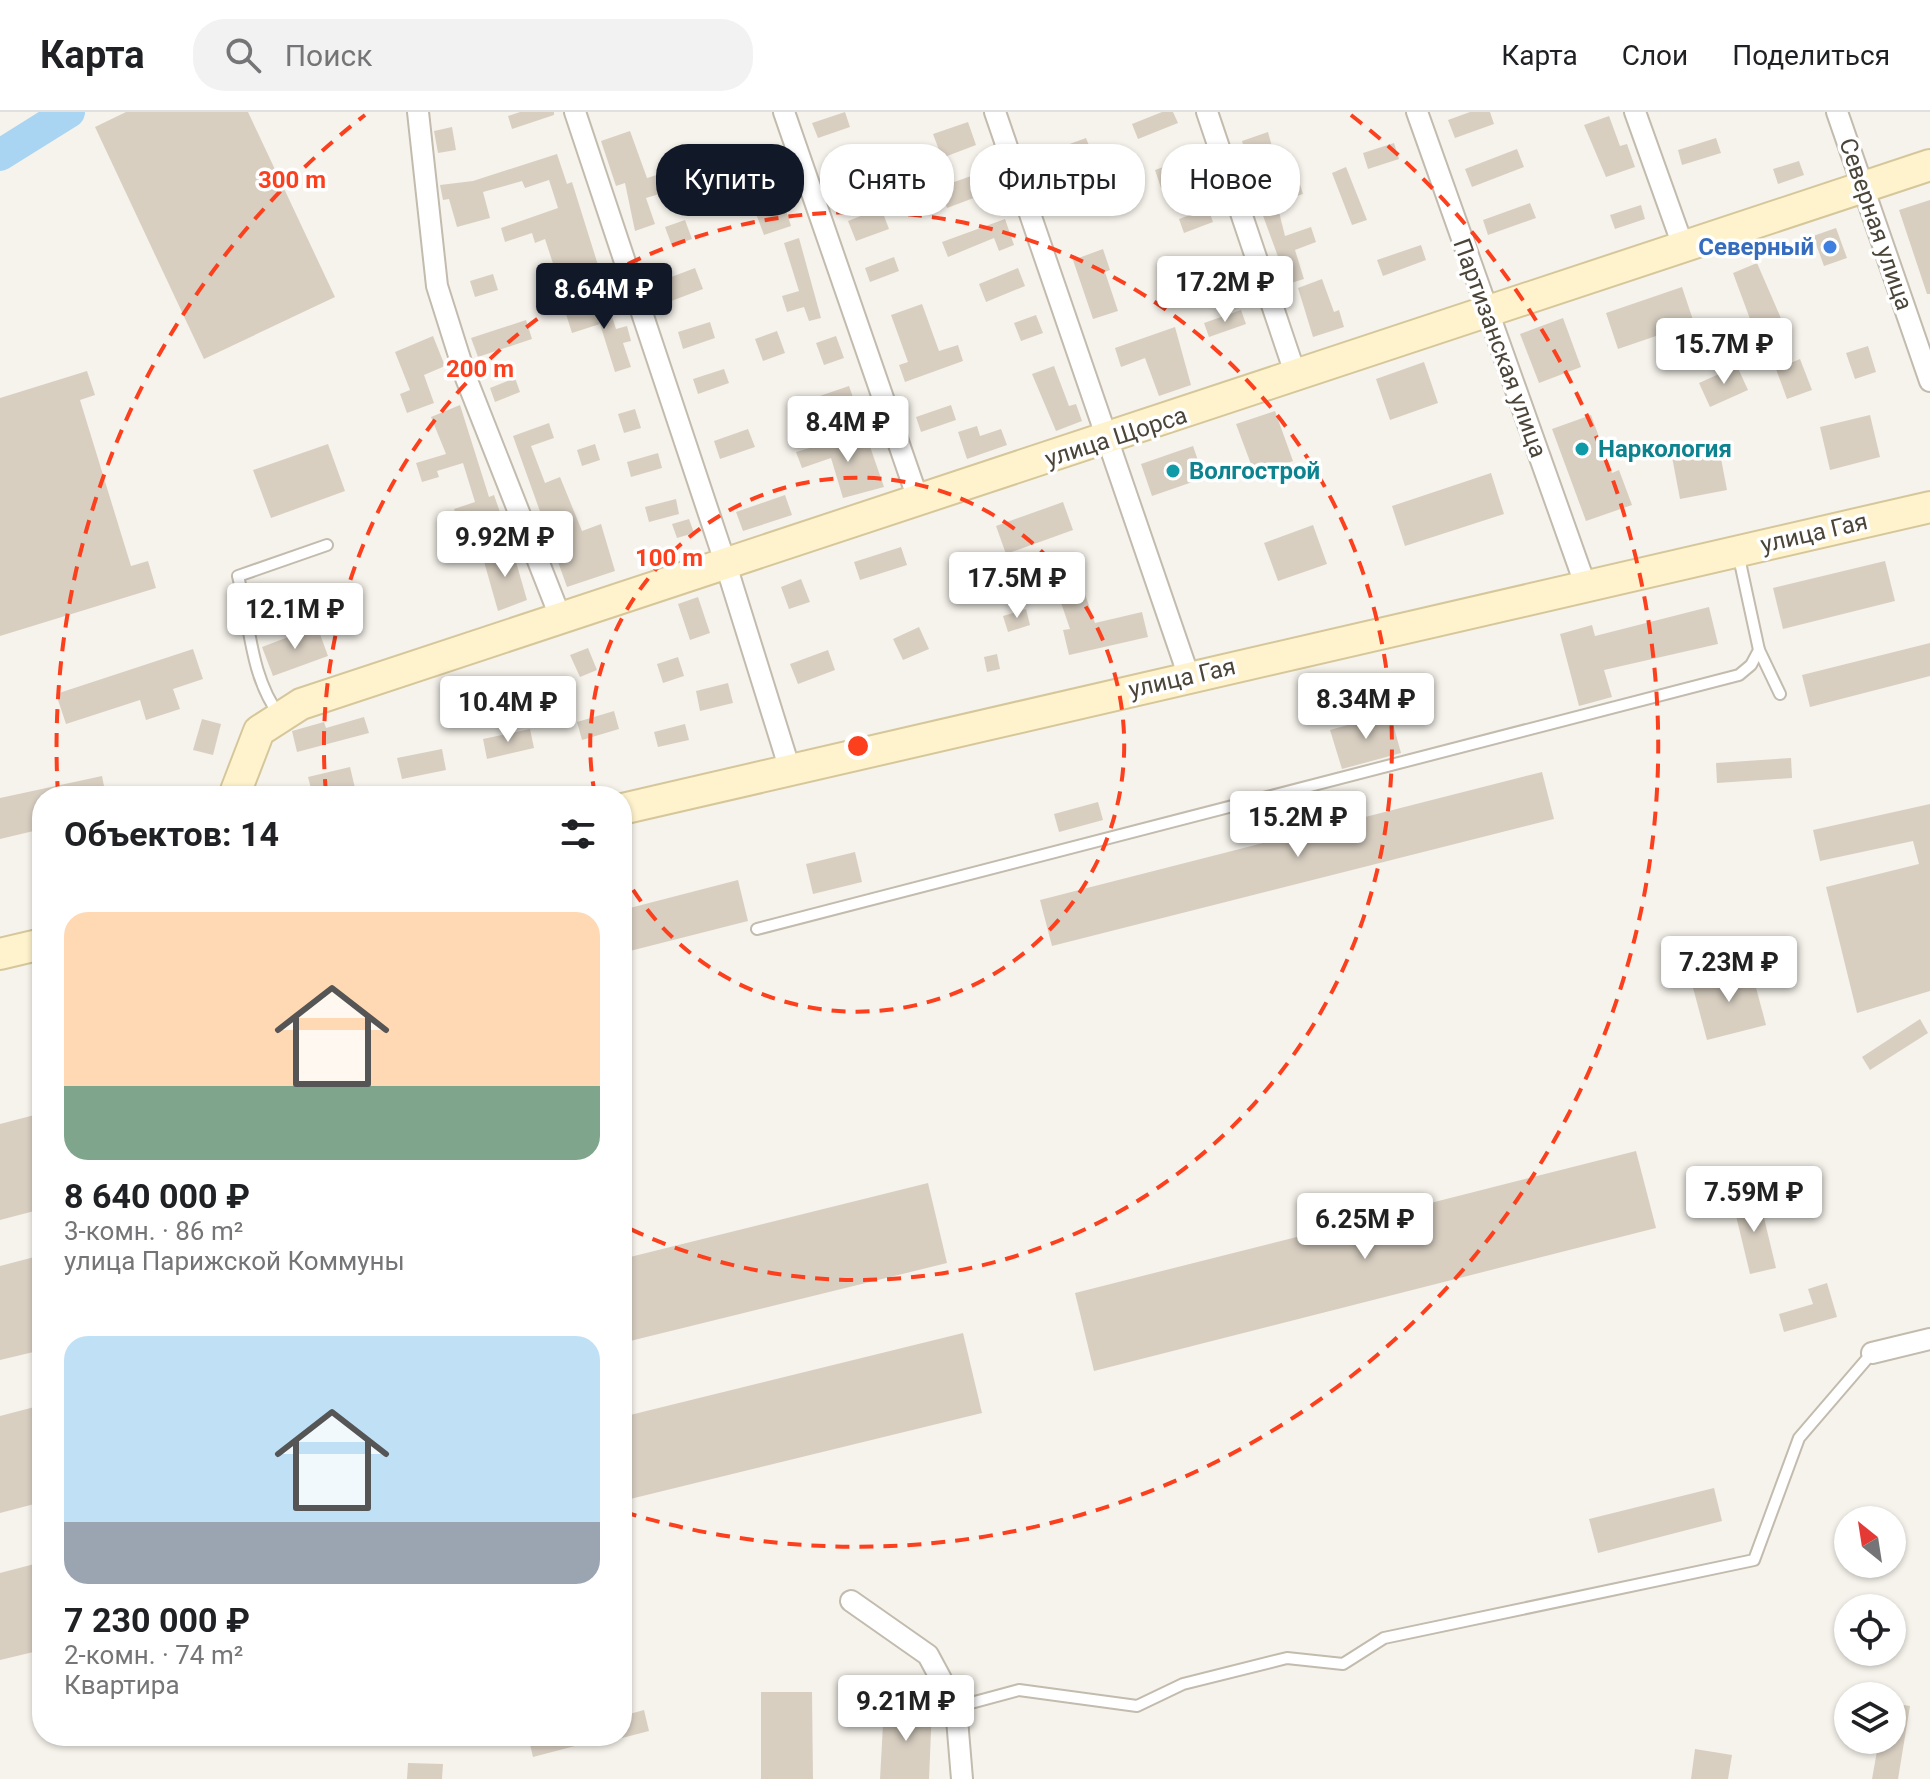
<!DOCTYPE html>
<html lang="ru">
<head>
<meta charset="utf-8">
<style>
	body { margin:0; font-family:Roboto,sans-serif; background:#f2f2f2; color:#202124; height:100vh; display:flex; flex-direction:column; font-size:30px; white-space:nowrap }
	* { box-sizing:border-box; margin:0 }
	p { font-size:26px; color:#757577 }
	.icon { flex:none; width:44px; height:44px; fill:none; stroke:currentColor; stroke-width:2; stroke-linecap:round; stroke-linejoin:round }
	.map { position:relative; flex:1; overflow:hidden }
	.sheet { position:absolute; left:32px; top:674px; width:600px; height:960px; display:flex; flex-direction:column; background:#fff; border-radius:32px; box-shadow:0 2px 6px #0004 }
	.sheet>* { flex:none }
	.banner { position:absolute; left:656px; top:32px; width:760px; height:72px; display:flex; gap:16px }
	.needle { width:52px; rotate:330deg }
	.controls { position:absolute; left:1834px; top:1394px; display:grid; gap:16px }
	.controls a { display:grid; place-items:center; width:72px; height:72px; border-radius:50%; background:#fff; box-shadow:0 2px 6px #0004; font-size:40px }
	.price { position:absolute; translate:-50% -68px; padding:0 18px; border-radius:8px; background:#fff; color:#222; font-size:26px; line-height:52px; filter:drop-shadow(0 2px 4px #0008) }
	.price::after { content:''; position:absolute; left:50%; top:48px; width:24px; height:18px; margin-left:-12px; background:inherit; clip-path:polygon(0 0,100% 0,50% 100%) }
	.price.selected { background:#111827; color:#fff }
	ul { padding:0; list-style:none }
	li { display:grid; align-content:center; gap:16px; height:424px; padding:0 32px }
	li span { display:grid; place-items:center; height:248px; border-radius:24px; color:#555 }
	li>.icon { margin-inline-start:auto }
	span .icon { width:144px; height:144px; fill:#fffc; stroke-width:1 }
	li b { font-size:34px }
	h2 { display:flex; justify-content:space-between; align-items:center; height:96px; padding:0 32px; font-size:34px }
	.pill { padding:0 28px; border-radius:32px; background:#fff; box-shadow:0 2px 6px #0004; font-size:28px; line-height:72px }
	.pill.selected { background:#111827; color:#fff }
	header { display:flex; align-items:center; gap:48px; box-sizing:border-box; height:112px; padding:0 40px; background:#fff; border-bottom:2px solid #e0e0e0 }
	header strong { font-size:38px }
	nav { display:flex; gap:44px; margin-inline-start:auto; font-size:28px }
	.search { width:560px; height:72px; background:#f2f2f2; display:flex; align-items:center; gap:20px; box-sizing:border-box; padding:0 28px; border-radius:32px; color:#757577; font-size:30px }
	.map>svg:first-child { display:block }
</style>
</head>
<body>
<header>
<strong>Карта</strong>
<div class="search"><svg class="icon" aria-label="search" viewBox="0 0 24 24"><circle cx="10" cy="10" r="6"/><path d="M15 15l6 6"/></svg>Поиск</div>
<nav><a>Карта</a><a>Слои</a><a>Поделиться</a></nav>
</header>
<div class="map">
<svg width="1930" height="1667" viewBox="0 0 1930 1667">
	<rect width="100%" height="100%" fill="#f6f3ec"/>
	<g fill="none" stroke-linecap="round" stroke-linejoin="round">
		<polyline stroke="#a9d4f2" stroke-width="32" points="0,43 69,0"/>
	</g>
	<g fill="#d8cfc1">
		<polygon points="126,0 248,0 335,185 204,247 95,15"/>
		<polygon points="520,0 554,0 554,3 512,17 508,4"/>
		<polygon points="845,0 850,15 818,26 812,11"/>
		<polygon points="1162,0 1173,0 1178,11 1138,27 1132,12"/>
		<polygon points="1470,0 1490,0 1494,12 1455,26 1448,8"/>
		<polygon points="1609,4 1620,34 1627,32 1635,55 1606,65 1584,13"/>
		<polygon points="968,10 976,33 942,46 933,22"/>
		<polygon points="452,15 456,38 438,41 434,19"/>
		<polygon points="630,19 647,66 660,62 666,80 646,86 655,112 635,119 625,71 616,74 601,29"/>
		<polygon points="1268,20 1273,38 1247,46 1242,29"/>
		<polygon points="1086,26 1092,41 1040,59 1034,45"/>
		<polygon points="1716,26 1721,41 1682,53 1678,38"/>
		<polygon points="1394,31 1399,47 1368,57 1363,41"/>
		<polygon points="1517,37 1524,55 1472,75 1465,57"/>
		<polygon points="557,42 567,72 572,70 598,153 558,167 545,127 535,131 532,121 505,130 501,116 558,96 549,68 525,76 522,69 483,80 490,106 457,115 449,87 443,88 440,73 473,69"/>
		<polygon points="867,45 874,62 835,76 829,59"/>
		<polygon points="1191,45 1197,63 1161,76 1155,58"/>
		<polygon points="1799,49 1804,63 1778,72 1773,57"/>
		<polygon points="771,50 791,114 764,123 741,62"/>
		<polygon points="1346,55 1367,108 1352,113 1332,61"/>
		<polygon points="988,58 995,78 947,96 940,75"/>
		<polygon points="1297,63 1303,82 1267,94 1261,75"/>
		<polygon points="1081,76 1086,89 1053,101 1048,88"/>
		<polygon points="1930,88 1930,182 1927,182 1899,98"/>
		<polygon points="1530,91 1536,106 1488,123 1483,108"/>
		<polygon points="1641,93 1645,107 1615,117 1610,103"/>
		<polygon points="881,96 889,117 856,129 848,109"/>
		<polygon points="1208,96 1213,110 1184,121 1179,107"/>
		<polygon points="1278,96 1285,124 1311,115 1316,130 1295,138 1304,167 1288,172 1262,101"/>
		<polygon points="1005,107 1014,133 999,139 994,126 948,145 942,130"/>
		<polygon points="685,108 692,127 672,134 665,115"/>
		<polygon points="1836,116 1847,146 1824,154 1813,124"/>
		<polygon points="799,126 821,206 809,209 804,195 787,200 782,184 799,179 784,131"/>
		<polygon points="1421,133 1426,148 1383,164 1377,148"/>
		<polygon points="1103,137 1110,158 1105,160 1118,199 1093,207 1073,148"/>
		<polygon points="894,145 899,159 870,170 865,156"/>
		<polygon points="1226,147 1232,164 1188,178 1182,161"/>
		<polygon points="1757,151 1783,211 1734,228 1730,214 1750,207 1733,161"/>
		<polygon points="695,156 703,177 666,191 658,170"/>
		<polygon points="1018,156 1025,174 986,190 979,172"/>
		<polygon points="493,162 498,178 475,185 470,169"/>
		<polygon points="1322,167 1334,200 1339,198 1344,215 1313,225 1298,176"/>
		<polygon points="1682,175 1694,211 1618,237 1606,201"/>
		<polygon points="607,189 616,217 627,214 631,229 623,231 631,255 615,260 600,212 572,221 566,202"/>
		<polygon points="922,192 939,239 958,233 963,249 905,270 899,253 908,250 891,203"/>
		<polygon points="1241,198 1246,212 1209,225 1204,211"/>
		<polygon points="1036,203 1043,221 1021,229 1014,211"/>
		<polygon points="1563,206 1581,255 1539,271 1520,222"/>
		<polygon points="526,208 532,227 478,245 471,226"/>
		<polygon points="710,210 715,226 683,237 678,220"/>
		<polygon points="1175,215 1191,273 1159,284 1145,246 1121,255 1115,236"/>
		<polygon points="777,219 785,241 763,249 755,227"/>
		<polygon points="433,224 445,254 424,263 434,291 407,301 400,282 410,278 395,240"/>
		<polygon points="836,224 844,246 824,253 816,231"/>
		<polygon points="1868,234 1876,260 1855,267 1846,241"/>
		<polygon points="1800,247 1812,278 1787,287 1776,257"/>
		<polygon points="1424,250 1438,291 1390,308 1376,267"/>
		<polygon points="1054,254 1069,294 1076,292 1082,309 1056,319 1032,262"/>
		<polygon points="1737,254 1748,278 1710,295 1699,271"/>
		<polygon points="724,257 729,271 698,282 693,267"/>
		<polygon points="87,259 95,283 80,288 131,454 148,449 156,476 0,524 0,286"/>
		<polygon points="515,266 520,280 495,290 490,276"/>
		<polygon points="849,274 855,291 816,304 811,287"/>
		<polygon points="460,293 489,385 494,383 501,403 462,417 454,397 475,390 463,351 437,359 439,365 422,370 416,351 446,342 431,305"/>
		<polygon points="951,293 956,308 921,320 916,305"/>
		<polygon points="635,297 641,316 624,321 618,302"/>
		<polygon points="1275,299 1293,349 1255,363 1236,312"/>
		<polygon points="1591,303 1612,361 1619,358 1632,393 1586,409 1552,317"/>
		<polygon points="1870,303 1880,345 1830,358 1820,315"/>
		<polygon points="549,311 554,326 531,334 545,371 560,365 582,419 601,412 615,459 567,475 513,324"/>
		<polygon points="977,314 980,324 1001,317 1007,333 967,347 958,320"/>
		<polygon points="748,317 755,335 720,347 714,329"/>
		<polygon points="865,320 884,375 843,386 831,346 802,356 796,340"/>
		<polygon points="328,332 345,379 271,406 253,358"/>
		<polygon points="595,332 600,348 582,354 577,338"/>
		<polygon points="1193,334 1204,366 1152,384 1141,352"/>
		<polygon points="1719,336 1727,378 1680,387 1672,345"/>
		<polygon points="658,341 662,356 631,365 627,350"/>
		<polygon points="1491,361 1504,402 1405,434 1392,394"/>
		<polygon points="785,383 792,403 743,419 736,400"/>
		<polygon points="676,387 679,402 649,410 645,395"/>
		<polygon points="1063,390 1073,418 1006,442 996,414"/>
		<polygon points="689,407 694,421 677,426 672,412"/>
		<polygon points="1313,413 1327,452 1278,469 1264,431"/>
		<polygon points="901,435 907,453 860,468 854,450"/>
		<polygon points="512,436 527,488 498,499 483,446"/>
		<polygon points="1885,449 1895,489 1783,517 1773,476"/>
		<polygon points="1077,459 1095,511 1142,500 1148,525 1069,543 1063,518 1070,517 1053,467"/>
		<polygon points="801,467 810,490 789,497 781,475"/>
		<polygon points="698,485 710,521 690,528 678,492"/>
		<polygon points="1709,495 1718,532 1604,558 1612,585 1579,594 1560,522 1592,513 1595,524"/>
		<polygon points="1026,497 1030,513 1008,520 1003,504"/>
		<polygon points="317,514 328,544 273,564 262,535"/>
		<polygon points="919,515 929,537 903,548 893,527"/>
		<polygon points="1930,531 1930,564 1810,595 1802,563"/>
		<polygon points="588,536 597,558 580,565 570,543"/>
		<polygon points="193,537 203,567 173,577 180,597 146,608 140,588 66,612 56,582"/>
		<polygon points="828,538 835,558 798,572 790,552"/>
		<polygon points="997,542 1000,557 987,560 984,545"/>
		<polygon points="678,545 684,564 663,571 657,552"/>
		<polygon points="478,568 482,582 464,588 459,574"/>
		<polygon points="728,571 733,591 700,599 696,579"/>
		<polygon points="614,599 619,617 582,628 577,610"/>
		<polygon points="1390,601 1401,641 1342,657 1330,618"/>
		<polygon points="364,605 369,621 297,640 292,619 324,610 326,616"/>
		<polygon points="202,607 221,612 213,643 193,638"/>
		<polygon points="685,612 689,628 658,635 654,620"/>
		<polygon points="530,617 534,636 487,647 483,627"/>
		<polygon points="442,637 446,658 402,667 397,646"/>
		<polygon points="1791,646 1792,666 1717,671 1716,651"/>
		<polygon points="350,655 355,676 313,684 308,665"/>
		<polygon points="1542,660 1554,707 1052,834 1040,788"/>
		<polygon points="102,664 106,684 42,684 42,717 0,727 0,686"/>
		<polygon points="1098,690 1103,708 1059,720 1054,702"/>
		<polygon points="1930,692 1930,879 1857,901 1826,775 1919,752 1913,729 1820,749 1813,718"/>
		<polygon points="855,740 862,770 813,782 806,752"/>
		<polygon points="738,768 748,809 622,841 622,798"/>
		<polygon points="1751,857 1766,913 1707,928 1692,872"/>
		<polygon points="1920,907 1928,921 1870,958 1862,945"/>
		<polygon points="42,1001 42,1097 0,1108 0,1012"/>
		<polygon points="1636,1039 1656,1116 1094,1259 1075,1181"/>
		<polygon points="928,1071 947,1151 622,1231 622,1147"/>
		<polygon points="1758,1081 1776,1156 1750,1162 1732,1087"/>
		<polygon points="42,1143 42,1238 0,1248 0,1154"/>
		<polygon points="1827,1171 1837,1205 1784,1220 1779,1202 1813,1192 1808,1177"/>
		<polygon points="963,1221 982,1301 622,1389 622,1305"/>
		<polygon points="42,1293 42,1390 0,1401 0,1304"/>
		<polygon points="1714,1376 1722,1409 1598,1441 1589,1407"/>
		<polygon points="42,1450 42,1538 0,1548 0,1461"/>
		<polygon points="761,1580 812,1580 813,1667 761,1667"/>
		<polygon points="1892,1591 1910,1594 1898,1667 1872,1667 1879,1628 1892,1628"/>
		<polygon points="884,1594 932,1596 929,1667 880,1667"/>
		<polygon points="644,1598 649,1619 622,1626 622,1604"/>
		<polygon points="542,1624 593,1624 594,1629 533,1645 529,1628"/>
		<polygon points="1695,1637 1732,1643 1728,1667 1691,1667"/>
		<polygon points="408,1651 443,1652 442,1667 407,1667"/>
	</g>
	<g fill="none" stroke-linecap="round" stroke-linejoin="round">
		<defs>
			<g id="lane">
				<polyline points="1759,538 1780,582"/>
				<path d="M 280,604 C 250,565 250,511 238,464 L 327,433"/>
				<polyline points="757,817 1739,563 1751,553 1759,538 1738,441"/>
				<polyline points="956,1595 1019,1578 1137,1594 1183,1572 1287,1546 1343,1552 1384,1526 1754,1448 1799,1326 1872,1241"/>
			</g>
			<g id="street">
				<polyline points="418,0 437,174 466,266 561,507"/>
				<polyline points="575,0 726,453 790,658"/>
				<polyline points="784,0 919,390"/>
				<polyline points="995,0 1189,565"/>
				<polyline points="1207,0 1296,264"/>
				<polyline points="1417,0 1585,472"/>
				<polyline points="1635,0 1683,134"/>
				<polyline points="1837,0 1930,269"/>
				<polyline points="1872,1241 1930,1227"/>
				<polyline points="851,1489 928,1543 956,1595 962,1667"/>
			</g>
			<g id="secondary">
				<polyline points="234,684 259,619 301,592 1930,53"/>
				<polyline points="622,697 1930,395"/>
				<polyline points="0,842 42,832"/>
			</g>
		</defs>
		<use href="#lane" stroke="#c2bbae" stroke-width="14"/>
		<use href="#street" stroke="#c2bbae" stroke-width="24"/>
		<use href="#secondary" stroke="#d6c79b" stroke-width="34"/>
		<use href="#lane" stroke="#fff" stroke-width="10"/>
		<use href="#street" stroke="#fff" stroke-width="20"/>
		<use href="#secondary" stroke="#fff3cd" stroke-width="30"/>
	</g>
	<g fill="none" stroke="#fc3f1d" stroke-width="4" stroke-dasharray="14 10">
		<path d="M595 683A267 267 0 1 1 622 759"/>
		<path d="M326 681A534 534 0 1 1 624 1114"/>
		<path d="M58 683A801 801 0 0 1 365 3M1351 3A801 801 0 0 1 624 1400"/>
	</g>
	<circle fill="#3f7fe0" stroke="#fff" stroke-width="3" cx="1830" cy="135" r="8"/>
	<g fill="#0f9aa8" stroke="#fff" stroke-width="3">
		<circle cx="1582" cy="337" r="8"/>
		<circle cx="1173" cy="359" r="8"/>
	</g>
	<g text-anchor="middle" dominant-baseline="central" stroke-width="7" stroke-linejoin="round" paint-order="stroke">
		<g font-size="24" fill="#4b4439" stroke="#fff">
			<text transform="translate(1876 112) rotate(71)">Северная улица</text>
			<text transform="translate(1500 236) rotate(70)">Партизанская улица</text>
			<text transform="translate(1116 325) rotate(-18)">улица Щорса</text>
			<text transform="translate(1814 421) rotate(-13)">улица Гая</text>
			<text transform="translate(1182 566) rotate(-13)">улица Гая</text>
		</g>
		<g font-size="24" font-weight="bold" fill="#366cbe" stroke="#fff" text-anchor="end">
			<text x="1814" y="135">Северный</text>
		</g>
		<g font-size="24" font-weight="bold" fill="#0d838f" stroke="#fff" text-anchor="start">
			<text x="1598" y="337">Наркология</text>
			<text x="1189" y="359">Волгострой</text>
		</g>
	</g>
	<circle cx="858" cy="634" r="12" fill="#fc3f1d" stroke="#fff" stroke-width="4"/>
	<g font-size="24" text-anchor="middle" font-weight="bold" fill="#fc3f1d" stroke="#fff" stroke-width="7" stroke-linejoin="round" paint-order="stroke">
		<text x="292" y="76">300 m</text>
		<text x="480" y="265">200 m</text>
		<text x="669" y="454">100 m</text>
	</g>
</svg>
<div class="controls">
<a><svg class="needle" viewBox="-14 -14 28 28"><path d="M0-13l5 13h-10z" fill="#e53935"/><path d="M0 13l5-13h-10z" fill="#757577"/></svg></a>
<a><svg class="icon" aria-label="locate" viewBox="0 0 24 24"><circle cx="12" cy="12" r="6"/><path d="M12 2v4M12 18v4M2 12h4M18 12h4"/></svg></a>
<a><svg class="icon" aria-label="layers" viewBox="0 0 24 24"><path d="M12 4l9 5-9 5-9-5zM3 14l9 5 9-5"/></svg></a>
</div>
<b class="price" style="left:1225px;top:212px">17.2M ₽</b>
<b class="price selected" style="left:604px;top:219px">8.64M ₽</b>
<b class="price" style="left:1724px;top:274px">15.7M ₽</b>
<b class="price" style="left:848px;top:352px">8.4M ₽</b>
<b class="price" style="left:505px;top:467px">9.92M ₽</b>
<b class="price" style="left:1017px;top:508px">17.5M ₽</b>
<b class="price" style="left:295px;top:539px">12.1M ₽</b>
<b class="price" style="left:1366px;top:629px">8.34M ₽</b>
<b class="price" style="left:508px;top:632px">10.4M ₽</b>
<b class="price" style="left:1298px;top:747px">15.2M ₽</b>
<b class="price" style="left:1729px;top:892px">7.23M ₽</b>
<b class="price" style="left:1754px;top:1122px">7.59M ₽</b>
<b class="price" style="left:1365px;top:1149px">6.25M ₽</b>
<b class="price" style="left:906px;top:1631px">9.21M ₽</b>
<div class="banner">
<a class="pill selected">Купить</a>
<a class="pill">Снять</a>
<a class="pill">Фильтры</a>
<a class="pill">Новое</a>
</div>
<section class="sheet">
<h2>Объектов: 14<svg class="icon" aria-label="filters" viewBox="0 0 24 24"><path d="M4 7h16M4 17h16"/><circle cx="9" cy="7" r="2"/><circle cx="15" cy="17" r="2"/></svg></h2>
<ul>
<li><span style="background:linear-gradient(#ffd9b3 70%,#7fa58c 0)"><svg class="icon" aria-label="home" viewBox="0 0 24 24"><path d="M3 11l9-7 9 7M6 9v11h12V9"/></svg></span><div><b>8 640 000 ₽</b><p>3-комн. · 86 m²</p><p>улица Парижской Коммуны</p></div></li>
<li><span style="background:linear-gradient(#bfe0f5 75%,#9aa5b1 0)"><svg class="icon" aria-label="home" viewBox="0 0 24 24"><path d="M3 11l9-7 9 7M6 9v11h12V9"/></svg></span><div><b>7 230 000 ₽</b><p>2-комн. · 74 m²</p><p>Квартира</p></div></li>
</ul>
</section>
</div>
</body>
</html>
